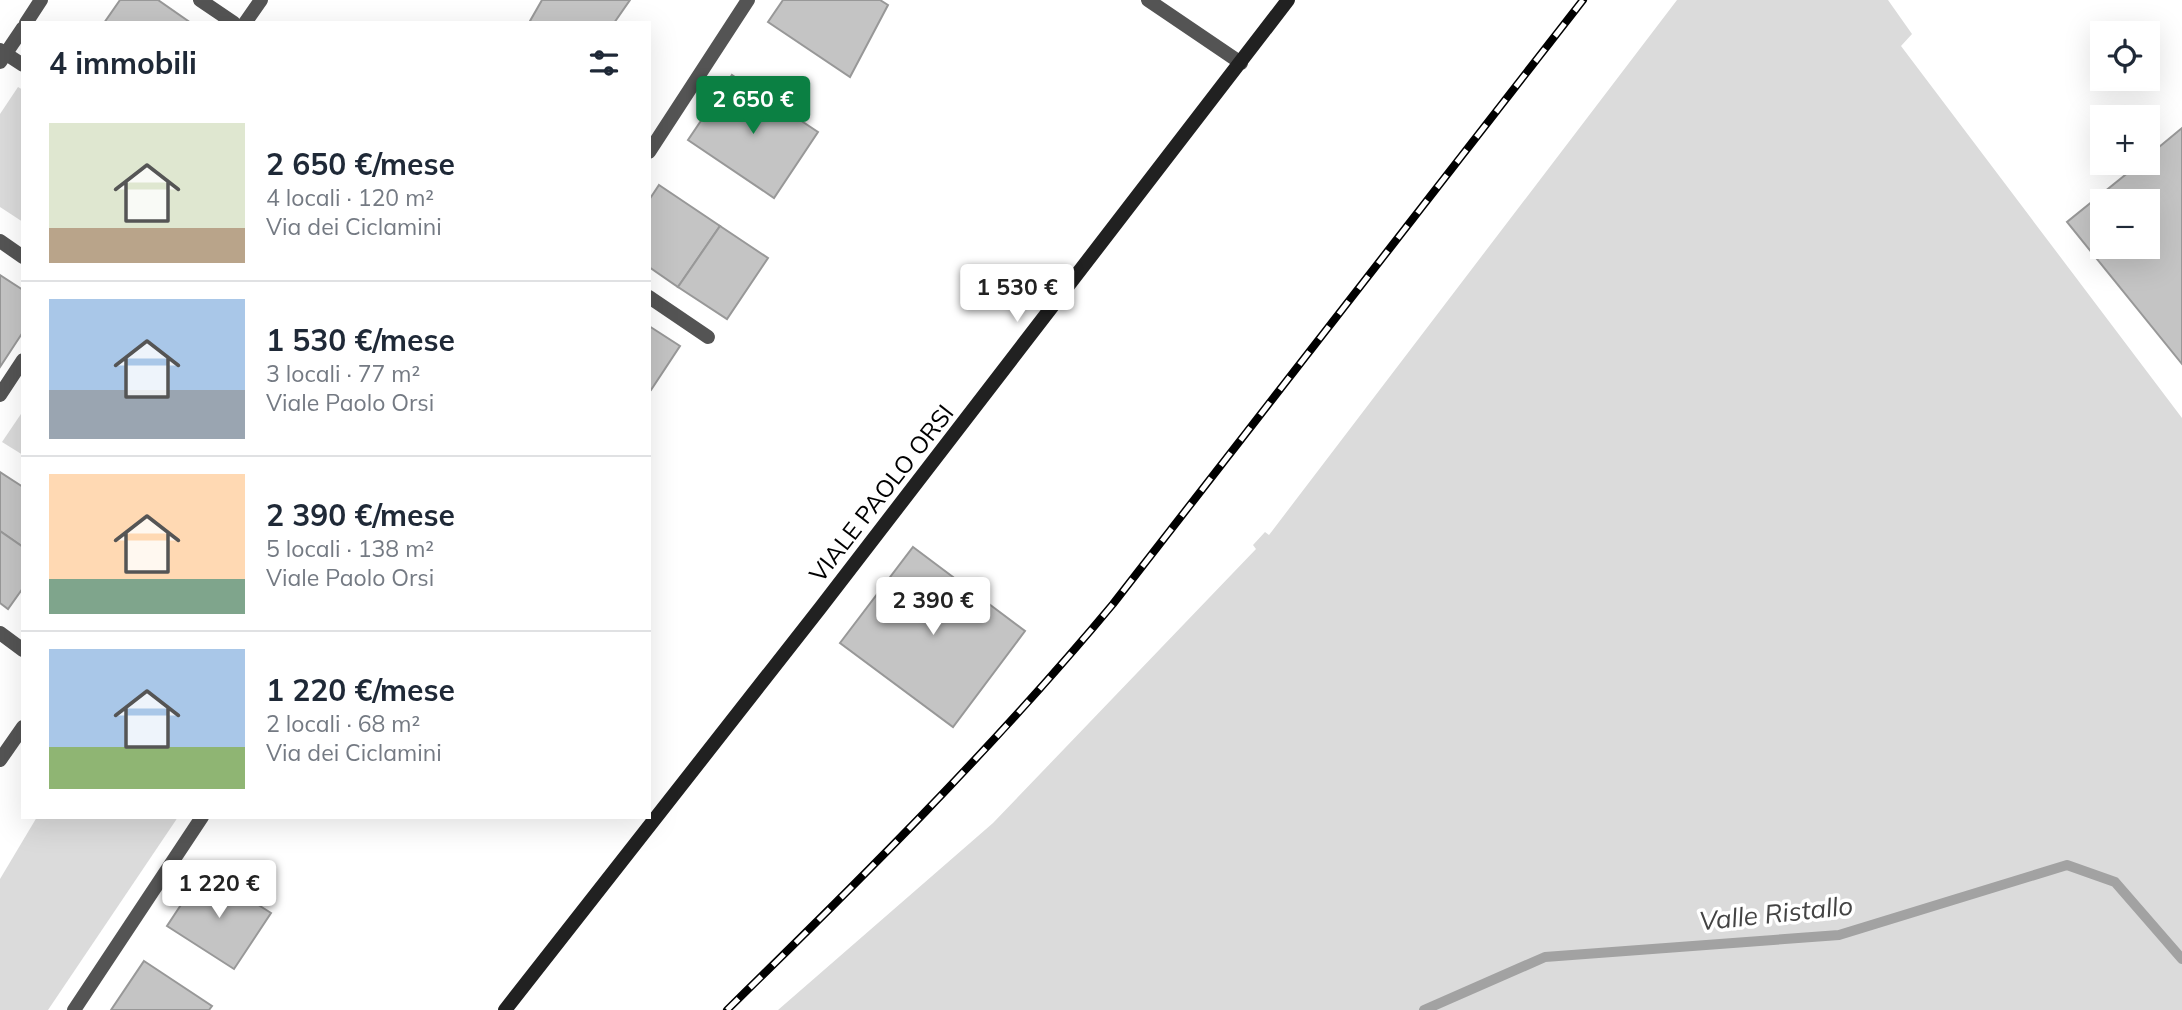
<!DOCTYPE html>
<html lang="it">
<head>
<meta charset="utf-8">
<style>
	body { margin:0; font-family:Mulish,sans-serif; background:#f6f6f7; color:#1f2937; height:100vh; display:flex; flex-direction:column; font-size:26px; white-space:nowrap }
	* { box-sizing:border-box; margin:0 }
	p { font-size:23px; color:#747a83 }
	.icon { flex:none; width:38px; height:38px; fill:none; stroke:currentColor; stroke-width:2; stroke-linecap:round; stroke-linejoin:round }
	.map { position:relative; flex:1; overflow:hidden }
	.side { position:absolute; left:21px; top:21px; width:630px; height:798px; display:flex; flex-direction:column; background:#fff; border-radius:0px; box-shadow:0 7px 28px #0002 }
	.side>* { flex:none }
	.controls { position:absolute; left:2090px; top:21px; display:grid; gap:14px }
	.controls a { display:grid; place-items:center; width:70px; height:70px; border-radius:0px; background:#fff; box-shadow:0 7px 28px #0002; font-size:35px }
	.price { position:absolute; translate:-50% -60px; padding:0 16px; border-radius:7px; background:#fff; color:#222; font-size:23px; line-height:46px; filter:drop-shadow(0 2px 4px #0008) }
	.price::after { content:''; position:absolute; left:50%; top:42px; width:21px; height:16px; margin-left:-10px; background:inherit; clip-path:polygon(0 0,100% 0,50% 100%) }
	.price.on { background:#0b8043; color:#fff }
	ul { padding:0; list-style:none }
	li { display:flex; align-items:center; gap:21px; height:175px; padding:0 28px }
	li+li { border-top:2px solid #e0e1e3 }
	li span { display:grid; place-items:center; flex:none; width:196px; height:140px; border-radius:0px; color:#555 }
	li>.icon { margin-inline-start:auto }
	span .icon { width:84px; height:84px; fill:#fffc; stroke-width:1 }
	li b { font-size:30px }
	h2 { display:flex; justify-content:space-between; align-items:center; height:84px; padding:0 28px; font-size:30px }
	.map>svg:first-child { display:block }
</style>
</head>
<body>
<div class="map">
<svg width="2182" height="1010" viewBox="0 0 2182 1010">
	<rect width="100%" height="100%" fill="#fff"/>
	<g fill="#dbdbdb">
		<polygon points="1677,0 1888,0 1912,34 1901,46 2182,418 2182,1010 778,1010 993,823 1256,549 1253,545 1265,532 1269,535"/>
		<polygon points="18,87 23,90 23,222 0,207 0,114"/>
		<polygon points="23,411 23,455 2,442"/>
		<polygon points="37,817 178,817 48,1010 0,1010 0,879"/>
	</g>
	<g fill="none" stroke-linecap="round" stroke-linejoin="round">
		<polyline stroke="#a2a2a2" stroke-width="10" points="1424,1010 1545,957 1839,935 2067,865 2115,882 2182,959"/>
	</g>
	<g fill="#c4c4c4" stroke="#989898" stroke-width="2" fill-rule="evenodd">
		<polygon points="120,0 158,0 191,23 104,23"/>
		<polygon points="542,0 630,0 614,23 533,23 530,21"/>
		<polygon points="783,0 880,0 888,5 850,77 768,22"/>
		<polygon points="732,75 818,132 774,198 688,140"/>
		<path d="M 2182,128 L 2182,364 L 2067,222 L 2140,163 L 2147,163 L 2147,157 ZM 2102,201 L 2147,201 L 2147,247 L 2102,247 Z"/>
		<polygon points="659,185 720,226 678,287 649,267 649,200"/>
		<polygon points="720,226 768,258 727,319 678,287"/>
		<polygon points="0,275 23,290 23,332 0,367"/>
		<polygon points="649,326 680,346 651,390 649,389"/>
		<polygon points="0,472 23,487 23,547 0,531"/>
		<polygon points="0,531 23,547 23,588 8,609 0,603"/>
		<polygon points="913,547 1025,631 953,727 840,643"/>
		<polygon points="204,870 271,913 234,969 167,926"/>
		<polygon points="144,961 212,1006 209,1010 111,1010"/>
	</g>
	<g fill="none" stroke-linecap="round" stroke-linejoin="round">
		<g stroke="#545454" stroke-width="14">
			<polyline points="200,0 234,23"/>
			<polyline points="245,23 261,0"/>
			<polyline points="0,50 23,65"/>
			<polyline points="649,152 748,0"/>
			<polyline points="0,241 23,257"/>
			<polyline points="649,297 708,337"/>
			<polyline points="0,395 23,360"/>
			<polyline points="0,633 23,650"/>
			<polyline points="0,760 23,727"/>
			<polyline points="74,1010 202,817"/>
		</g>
		<g stroke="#545454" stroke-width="14">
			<polyline points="1148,0 1241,63"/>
			<polyline points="26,23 41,0"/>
			<polyline points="0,62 23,28"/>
		</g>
		<polyline stroke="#212121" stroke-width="14" points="505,1010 821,607 1288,0"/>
		<defs>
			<path id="rail" d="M 727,1010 C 861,879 993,748 1113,604 L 1583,0"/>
		</defs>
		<use href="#rail" stroke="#000" stroke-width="8"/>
		<use href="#rail" stroke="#fff" stroke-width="5" stroke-dasharray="16" stroke-linecap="butt"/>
	</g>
	<g text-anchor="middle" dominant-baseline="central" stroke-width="7" stroke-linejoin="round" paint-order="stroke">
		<g font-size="24" fill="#000" stroke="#fff">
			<text transform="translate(881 493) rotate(-52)">VIALE PAOLO ORSI</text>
		</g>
		<g font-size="26" font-style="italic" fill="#434343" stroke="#fff">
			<text transform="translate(1776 913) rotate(-6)">Valle Ristallo</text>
		</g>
	</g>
</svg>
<div class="controls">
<a><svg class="icon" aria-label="locate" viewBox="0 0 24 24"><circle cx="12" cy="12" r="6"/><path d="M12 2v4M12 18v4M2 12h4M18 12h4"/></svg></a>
<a>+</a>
<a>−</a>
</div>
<b class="price on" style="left:753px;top:136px">2 650 €</b>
<b class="price" style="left:1017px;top:324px">1 530 €</b>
<b class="price" style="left:933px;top:637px">2 390 €</b>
<b class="price" style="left:219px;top:920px">1 220 €</b>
<section class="side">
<h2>4 immobili<svg class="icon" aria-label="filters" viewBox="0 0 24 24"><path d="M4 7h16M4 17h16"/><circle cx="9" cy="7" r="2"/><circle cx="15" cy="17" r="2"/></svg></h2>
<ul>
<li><span style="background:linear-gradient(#dfe7d0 75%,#b9a48a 0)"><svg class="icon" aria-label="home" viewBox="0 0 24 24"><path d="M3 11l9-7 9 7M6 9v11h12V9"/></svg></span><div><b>2 650 €/mese</b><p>4 locali · 120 m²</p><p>Via dei Ciclamini</p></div></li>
<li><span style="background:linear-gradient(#a9c7e8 65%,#9aa5b1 0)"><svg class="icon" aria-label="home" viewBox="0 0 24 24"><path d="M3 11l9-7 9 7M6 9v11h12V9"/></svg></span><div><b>1 530 €/mese</b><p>3 locali · 77 m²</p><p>Viale Paolo Orsi</p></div></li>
<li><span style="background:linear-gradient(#ffd9b3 75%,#7fa58c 0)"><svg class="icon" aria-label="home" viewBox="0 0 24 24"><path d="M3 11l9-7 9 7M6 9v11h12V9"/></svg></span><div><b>2 390 €/mese</b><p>5 locali · 138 m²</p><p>Viale Paolo Orsi</p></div></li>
<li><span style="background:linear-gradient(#a9c7e8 70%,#8fb573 0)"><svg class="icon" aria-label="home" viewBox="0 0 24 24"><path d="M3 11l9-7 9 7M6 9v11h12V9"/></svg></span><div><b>1 220 €/mese</b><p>2 locali · 68 m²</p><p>Via dei Ciclamini</p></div></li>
</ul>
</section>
</div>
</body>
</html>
